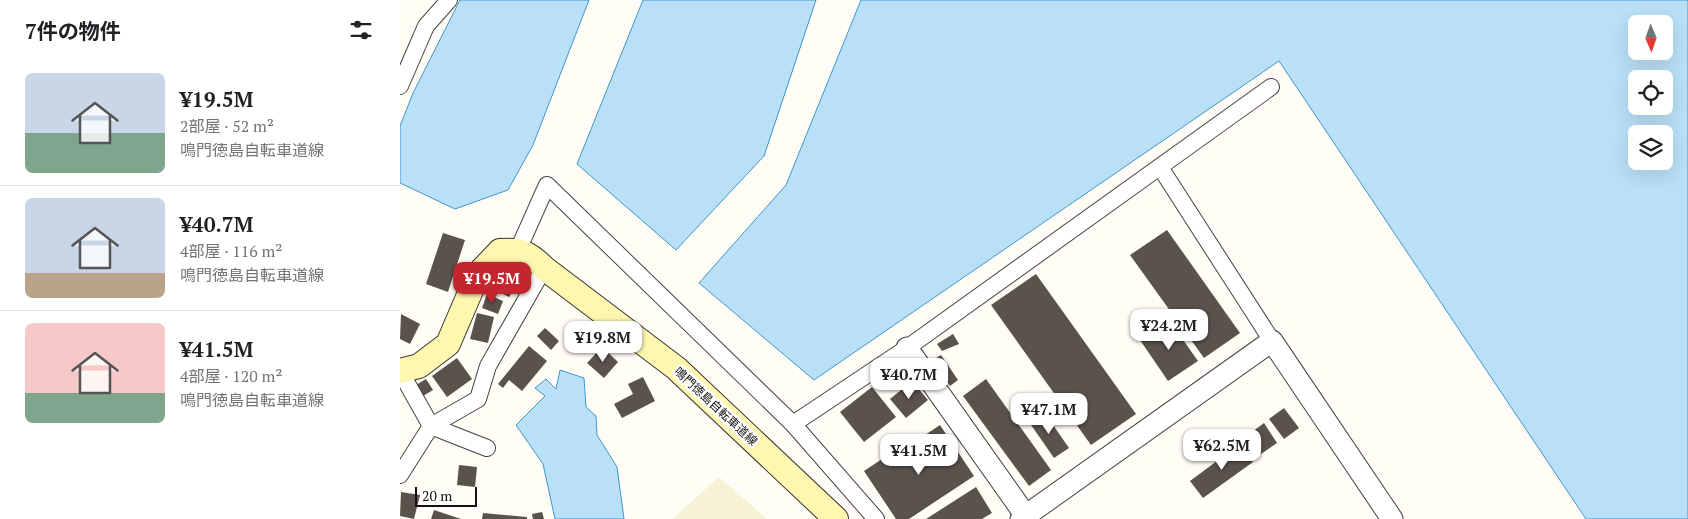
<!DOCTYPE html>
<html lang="ja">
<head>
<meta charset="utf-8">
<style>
	body { margin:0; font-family:"PT Serif","Noto Sans JP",serif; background:#f6f6f6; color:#202124; height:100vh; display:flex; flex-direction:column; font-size:19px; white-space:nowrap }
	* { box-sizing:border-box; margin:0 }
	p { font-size:16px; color:#757577 }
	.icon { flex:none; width:28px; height:28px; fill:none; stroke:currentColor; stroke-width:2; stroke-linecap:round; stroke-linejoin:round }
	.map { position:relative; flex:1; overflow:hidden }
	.panel { display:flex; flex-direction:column; background:#fff; width:400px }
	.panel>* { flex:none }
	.needle { width:32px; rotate:178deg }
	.fabs { position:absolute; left:1228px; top:15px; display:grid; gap:10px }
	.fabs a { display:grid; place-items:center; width:45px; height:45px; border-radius:8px; background:#fff; box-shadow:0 5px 20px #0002; font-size:25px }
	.scale { position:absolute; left:15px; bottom:12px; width:62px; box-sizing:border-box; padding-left:5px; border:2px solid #111; border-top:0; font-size:14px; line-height:18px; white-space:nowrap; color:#111; -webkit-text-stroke:4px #fff; paint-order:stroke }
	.price { position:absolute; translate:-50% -42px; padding:0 11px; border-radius:10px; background:#fff; color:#222; font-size:16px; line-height:32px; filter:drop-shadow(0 1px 2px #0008) }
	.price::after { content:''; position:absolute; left:50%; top:30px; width:15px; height:11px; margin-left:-8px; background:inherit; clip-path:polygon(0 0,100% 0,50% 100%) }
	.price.active { background:#c4262e; color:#fff }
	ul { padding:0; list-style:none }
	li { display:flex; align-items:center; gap:15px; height:125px; padding:0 25px }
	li+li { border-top:1px solid #e0e0e0 }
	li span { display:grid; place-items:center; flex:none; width:140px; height:100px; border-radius:8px; color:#555 }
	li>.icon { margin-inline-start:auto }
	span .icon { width:60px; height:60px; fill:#fffc; stroke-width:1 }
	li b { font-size:21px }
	h2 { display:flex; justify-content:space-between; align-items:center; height:60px; padding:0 25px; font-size:21px }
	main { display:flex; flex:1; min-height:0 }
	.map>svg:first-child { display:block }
</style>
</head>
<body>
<main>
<section class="panel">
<h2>7件の物件<svg class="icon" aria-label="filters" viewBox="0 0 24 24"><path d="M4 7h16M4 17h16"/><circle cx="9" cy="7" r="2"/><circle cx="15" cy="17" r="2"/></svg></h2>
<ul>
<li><span style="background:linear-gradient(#c9d6e8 60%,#7fa58c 0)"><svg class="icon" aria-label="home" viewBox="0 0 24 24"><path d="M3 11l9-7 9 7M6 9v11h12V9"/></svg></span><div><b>¥19.5M</b><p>2部屋 · 52 m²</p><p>鳴門徳島自転車道線</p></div></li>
<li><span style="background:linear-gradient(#c9d6e8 75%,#b9a48a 0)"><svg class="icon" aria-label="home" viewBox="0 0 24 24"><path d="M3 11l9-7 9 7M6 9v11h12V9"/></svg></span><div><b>¥40.7M</b><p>4部屋 · 116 m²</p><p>鳴門徳島自転車道線</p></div></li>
<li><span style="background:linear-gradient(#f6c9c9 70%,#7fa58c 0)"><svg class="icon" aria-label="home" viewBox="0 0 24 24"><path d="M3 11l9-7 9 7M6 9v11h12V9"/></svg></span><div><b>¥41.5M</b><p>4部屋 · 120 m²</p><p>鳴門徳島自転車道線</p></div></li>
</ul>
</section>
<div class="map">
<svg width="1288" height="519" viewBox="0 0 1288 519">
	<rect width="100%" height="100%" fill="#fffdf5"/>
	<polygon fill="#f6f3d4" points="319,477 367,519 272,519"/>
	<g fill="#b9e0f7" stroke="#3f96cf" fill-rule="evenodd">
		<polygon points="60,0 189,0 133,145 108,190 55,209 0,183 0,126 13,93"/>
		<polygon points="243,0 416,0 364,156 276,250 177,164"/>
		<path d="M 461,0 L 1288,0 L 1288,519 L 1186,519 L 879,61 L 414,380 L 299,283 L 386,185 ZM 1236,24 L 1264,24 L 1264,51 L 1236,51 ZM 1236,79 L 1264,79 L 1264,106 L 1236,106 ZM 1236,134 L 1264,134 L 1264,161 L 1236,161 Z"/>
		<polygon points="160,370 184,378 186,407 196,416 197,435 217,467 224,519 155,519 143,464 116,425 145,396 135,388 146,379 156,389"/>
	</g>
	<g fill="#5a524d">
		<polygon points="767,230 840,333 804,358 730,255"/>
		<polygon points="43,233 65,240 48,292 26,284"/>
		<polygon points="109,269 121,276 109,297 97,291"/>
		<polygon points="636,274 736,414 691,445 591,305"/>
		<polygon points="87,294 103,301 98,314 82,308"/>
		<polygon points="77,313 94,317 88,343 70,339"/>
		<polygon points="1,314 20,324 10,344 0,339"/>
		<polygon points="769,320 798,361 768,381 740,340"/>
		<polygon points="145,328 159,341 151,350 137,336"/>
		<polygon points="553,334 559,344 542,351 537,344"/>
		<polygon points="129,346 147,361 122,391 109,380 103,388 98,384"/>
		<polygon points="202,347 218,362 204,378 187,363"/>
		<polygon points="541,355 558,380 550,386 533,360"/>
		<polygon points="57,358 72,379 47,397 32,376"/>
		<polygon points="243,377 255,401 222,418 214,404 233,394 228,384"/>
		<polygon points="26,379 33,390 23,396 16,385"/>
		<polygon points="586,379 651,470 629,486 563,396"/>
		<polygon points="512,381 528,400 506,418 490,399"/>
		<polygon points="472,387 496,417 464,442 440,412"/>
		<polygon points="884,408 899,428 884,439 869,419"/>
		<polygon points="644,412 669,448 654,458 629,422"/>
		<polygon points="864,423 877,443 858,456 845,437"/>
		<polygon points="540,425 574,476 509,519 496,519 464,471 497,449 504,461 527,446 522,437"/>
		<polygon points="840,444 853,462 803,498 790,481"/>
		<polygon points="59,465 77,467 75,487 57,485"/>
		<polygon points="576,487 592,513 582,519 526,519"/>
		<polygon points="1,492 20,495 14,519 0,516"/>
		<polygon points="34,510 61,519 31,519"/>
		<polygon points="142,512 144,519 133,519 132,514"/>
		<polygon points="83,513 127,517 127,519 82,519"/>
	</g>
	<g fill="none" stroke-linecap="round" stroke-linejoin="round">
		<defs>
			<g id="minor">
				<polyline points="0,86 26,26 49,0"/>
				<polyline points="760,167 872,341"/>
				<polyline points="118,250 147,185 393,424 507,348 871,87"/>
				<polyline points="0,371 31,426 78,399 88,366 144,268"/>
				<polyline points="393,424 476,519"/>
				<polyline points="0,475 31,426 87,448"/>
			</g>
			<g id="tertiary">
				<polyline points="507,348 626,516"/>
				<polyline points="621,519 872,341 992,519"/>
			</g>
			<path id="secondary" d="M 0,371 L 19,366 L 48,344 L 78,274 L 100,251 C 122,250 128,252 144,268 L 276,368 L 436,519"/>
		</defs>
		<use href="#minor" stroke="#444" stroke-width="18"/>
		<use href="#tertiary" stroke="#444" stroke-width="23"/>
		<use href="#secondary" stroke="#333" stroke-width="26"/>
		<use href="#minor" stroke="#fff" stroke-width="16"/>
		<use href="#tertiary" stroke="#fff" stroke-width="21"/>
		<use href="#secondary" stroke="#fff6b0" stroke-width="24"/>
	</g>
	<g text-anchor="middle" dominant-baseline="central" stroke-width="5" stroke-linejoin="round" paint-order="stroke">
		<g font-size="12" fill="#111" stroke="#fff">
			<text transform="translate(316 406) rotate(43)">鳴門徳島自転車道線</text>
		</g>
	</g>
</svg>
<div class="fabs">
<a><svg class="needle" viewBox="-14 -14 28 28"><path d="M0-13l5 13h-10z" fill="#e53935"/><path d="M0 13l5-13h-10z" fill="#757577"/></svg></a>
<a><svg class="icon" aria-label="locate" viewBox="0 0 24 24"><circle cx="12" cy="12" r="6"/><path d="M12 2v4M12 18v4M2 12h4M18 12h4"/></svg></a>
<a><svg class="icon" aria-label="layers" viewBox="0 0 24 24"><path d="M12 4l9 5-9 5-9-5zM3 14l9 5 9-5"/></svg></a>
</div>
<div class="scale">20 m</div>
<b class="price active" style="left:92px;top:304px">¥19.5M</b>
<b class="price" style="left:769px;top:351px">¥24.2M</b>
<b class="price" style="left:203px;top:363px">¥19.8M</b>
<b class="price" style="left:509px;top:400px">¥40.7M</b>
<b class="price" style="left:649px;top:435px">¥47.1M</b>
<b class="price" style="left:822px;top:471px">¥62.5M</b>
<b class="price" style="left:519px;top:476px">¥41.5M</b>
</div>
</main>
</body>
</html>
